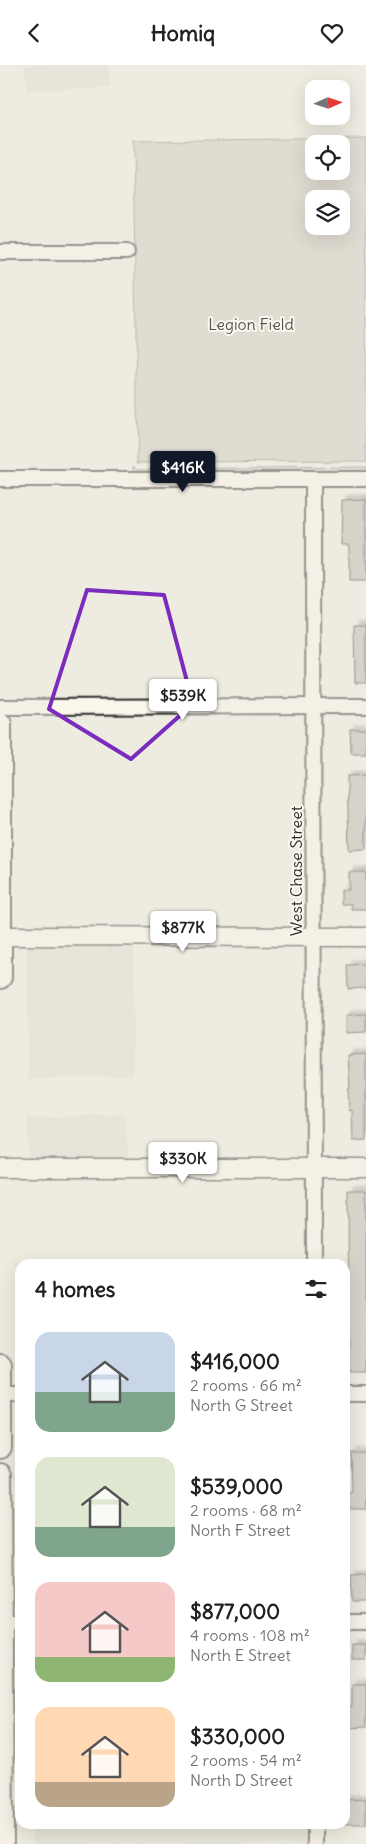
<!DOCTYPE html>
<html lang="en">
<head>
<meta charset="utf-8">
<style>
	body { margin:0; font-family:Delius,sans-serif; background:#f6f6f6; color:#202124; height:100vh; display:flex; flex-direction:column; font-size:19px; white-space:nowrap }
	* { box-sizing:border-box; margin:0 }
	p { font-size:16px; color:#757577 }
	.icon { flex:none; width:28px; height:28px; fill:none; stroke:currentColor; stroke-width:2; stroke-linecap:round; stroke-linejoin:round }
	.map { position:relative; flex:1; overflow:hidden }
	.drawer { position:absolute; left:15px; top:1194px; width:335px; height:570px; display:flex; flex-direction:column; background:#fff; border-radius:15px; box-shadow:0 5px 20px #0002 }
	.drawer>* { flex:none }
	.needle { width:32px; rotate:87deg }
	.tools { position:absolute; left:305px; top:15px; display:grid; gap:10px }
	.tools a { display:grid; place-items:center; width:45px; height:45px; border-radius:10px; background:#fff; box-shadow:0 5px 20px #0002; font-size:25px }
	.price { position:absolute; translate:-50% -42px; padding:0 11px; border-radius:5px; background:#fff; color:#222; font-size:16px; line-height:32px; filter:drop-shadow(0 1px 2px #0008) }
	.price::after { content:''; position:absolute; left:50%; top:30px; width:15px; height:11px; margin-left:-8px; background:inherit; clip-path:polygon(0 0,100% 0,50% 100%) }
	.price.on { background:#111827; color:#fff }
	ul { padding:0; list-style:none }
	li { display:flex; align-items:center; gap:15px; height:125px; padding:0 20px }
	li span { display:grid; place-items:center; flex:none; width:140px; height:100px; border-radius:15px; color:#555 }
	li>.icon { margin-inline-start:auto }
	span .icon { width:60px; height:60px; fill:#fffc; stroke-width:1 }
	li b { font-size:21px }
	h2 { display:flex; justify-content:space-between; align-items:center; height:60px; padding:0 20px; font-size:21px }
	header { display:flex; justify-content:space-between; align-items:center; height:65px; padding:0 20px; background:#fff; font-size:22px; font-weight:700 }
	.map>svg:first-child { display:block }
</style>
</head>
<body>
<header><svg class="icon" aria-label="back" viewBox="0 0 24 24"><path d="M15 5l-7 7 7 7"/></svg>Homiq<svg class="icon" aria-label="heart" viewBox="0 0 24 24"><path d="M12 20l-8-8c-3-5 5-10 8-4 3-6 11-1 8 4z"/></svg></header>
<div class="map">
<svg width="366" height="1779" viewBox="0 0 366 1779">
	<defs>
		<filter id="shadow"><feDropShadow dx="4.5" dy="-4.5" stdDeviation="1" flood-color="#0004"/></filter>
	</defs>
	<rect width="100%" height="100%" fill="#eeebe0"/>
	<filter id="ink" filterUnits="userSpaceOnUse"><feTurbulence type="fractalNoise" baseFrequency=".02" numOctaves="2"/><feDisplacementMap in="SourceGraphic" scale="10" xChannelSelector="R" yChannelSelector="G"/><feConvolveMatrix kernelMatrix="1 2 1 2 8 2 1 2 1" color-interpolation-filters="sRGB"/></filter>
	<g filter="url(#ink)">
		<g fill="#dedbd1">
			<polygon points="25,0 108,0 110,23 26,25"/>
			<polygon points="27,878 134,878 133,1010 28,1015"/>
			<polygon points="125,1049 129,1096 28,1096 27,1053"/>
			<polygon points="32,1759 306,1759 307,1779 33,1779"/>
		</g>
		<g fill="#cecbc2" stroke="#7c7b76" fill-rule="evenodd">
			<path d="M 366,73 L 366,396 L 138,397 L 133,76 ZM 314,79 L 341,79 L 341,106 L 314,106 ZM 314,134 L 341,134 L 341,161 L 314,161 Z"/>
			<polygon points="134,400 138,404 366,402 366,406 134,406"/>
		</g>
		<g fill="#b8b5ae" stroke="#2b2b2b" filter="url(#shadow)">
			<polygon points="366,434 366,517 349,517 349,479 341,479 342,435"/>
			<polygon points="354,560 366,560 366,618 355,618"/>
			<polygon points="350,664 366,664 366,688 351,688"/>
			<polygon points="366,710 366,784 349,785 347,711"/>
			<polygon points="349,807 366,807 366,844 351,844 351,839 341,839 341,825 349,825"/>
			<polygon points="366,899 366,923 348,924 347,900"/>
			<polygon points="366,949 366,967 346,968 346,950"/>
			<polygon points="366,989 366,1075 353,1076 352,1045 349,1046 348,1024 350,1024 348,990"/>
			<polygon points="348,1125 366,1125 366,1308 349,1308"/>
			<polygon points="351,1388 366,1388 366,1444 349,1444 348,1428 352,1427"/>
			<polygon points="366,1509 366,1537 352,1537 351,1510"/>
			<rect x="352" y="1580" width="14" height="15"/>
			<polygon points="352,1619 366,1619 366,1662 348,1663 348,1642 352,1641"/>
			<polygon points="366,1734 366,1759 345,1759 345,1735"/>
		</g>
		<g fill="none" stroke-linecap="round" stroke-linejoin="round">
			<defs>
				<g id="minor">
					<polyline points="0,187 127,187"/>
					<polyline points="0,414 366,414"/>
					<polyline points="313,414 314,1199"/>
					<polyline points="0,642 366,641"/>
					<polyline points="345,1329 366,1329"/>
					<polyline points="0,1330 20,1330"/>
					<polyline points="0,1557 20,1557"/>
					<polyline points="345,1557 366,1557"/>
					<polyline points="315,1759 315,1779"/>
				</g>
				<g id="tertiary">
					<polyline points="0,871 366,872"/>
					<polyline points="0,1103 366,1103"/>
				</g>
				<g id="primary">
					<polyline points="0,659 0,912"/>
					<polyline points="0,1300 0,1382"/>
					<polyline points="0,1410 2,1779"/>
				</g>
			</defs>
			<use href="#minor" stroke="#2b2b2b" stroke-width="18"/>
			<use href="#tertiary" stroke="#2b2b2b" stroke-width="21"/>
			<use href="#primary" stroke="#2b2b2b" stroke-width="26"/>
			<use href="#minor" stroke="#fbf7ec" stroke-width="14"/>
			<use href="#tertiary" stroke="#fbf7ec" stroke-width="18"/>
			<use href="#primary" stroke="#fbf7ec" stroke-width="22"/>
		</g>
	</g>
	<path d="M0 0H366V1779H0ZM 87,525 L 164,530 L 193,639 L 131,694 L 49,644 Z" fill="#eeebe0" fill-opacity=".55" fill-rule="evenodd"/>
	<path fill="none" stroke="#7b2cbf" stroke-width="4" stroke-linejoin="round" d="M 87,525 L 164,530 L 193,639 L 131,694 L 49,644 Z"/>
	<g text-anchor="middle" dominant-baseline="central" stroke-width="4" stroke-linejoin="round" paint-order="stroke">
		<g font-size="16" fill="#545351" stroke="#fbf7ec">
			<text x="251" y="259">Legion Field</text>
		</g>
		<g font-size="16" fill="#2b2b2b" stroke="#fbf7ec">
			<text transform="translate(296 806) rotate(-90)">West Chase Street</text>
		</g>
	</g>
</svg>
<div class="tools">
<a><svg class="needle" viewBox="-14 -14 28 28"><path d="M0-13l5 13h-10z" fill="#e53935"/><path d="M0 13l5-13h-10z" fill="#757577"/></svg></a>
<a><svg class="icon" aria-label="locate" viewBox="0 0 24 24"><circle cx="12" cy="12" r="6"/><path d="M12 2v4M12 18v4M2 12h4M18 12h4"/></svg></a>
<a><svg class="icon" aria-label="layers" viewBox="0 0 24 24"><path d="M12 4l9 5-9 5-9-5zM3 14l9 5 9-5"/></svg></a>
</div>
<b class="price on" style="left:183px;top:428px">$416K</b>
<b class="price" style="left:183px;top:656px">$539K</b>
<b class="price" style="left:183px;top:888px">$877K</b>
<b class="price" style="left:183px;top:1119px">$330K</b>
<section class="drawer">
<h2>4 homes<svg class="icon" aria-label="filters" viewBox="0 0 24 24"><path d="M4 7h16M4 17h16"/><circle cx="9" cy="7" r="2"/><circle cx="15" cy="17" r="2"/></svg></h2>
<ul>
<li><span style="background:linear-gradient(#c9d6e8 60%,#7fa58c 0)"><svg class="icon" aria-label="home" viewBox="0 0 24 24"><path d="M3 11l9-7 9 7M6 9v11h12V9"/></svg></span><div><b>$416,000</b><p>2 rooms · 66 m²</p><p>North G Street</p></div></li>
<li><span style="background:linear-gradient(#dfe7d0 70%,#7fa58c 0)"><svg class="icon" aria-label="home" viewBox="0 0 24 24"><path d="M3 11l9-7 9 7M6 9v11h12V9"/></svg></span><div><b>$539,000</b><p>2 rooms · 68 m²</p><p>North F Street</p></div></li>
<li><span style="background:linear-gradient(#f6c9c9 75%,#8fb573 0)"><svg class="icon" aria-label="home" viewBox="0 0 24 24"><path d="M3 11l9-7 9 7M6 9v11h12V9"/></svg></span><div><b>$877,000</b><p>4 rooms · 108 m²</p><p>North E Street</p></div></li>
<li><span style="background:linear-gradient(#ffd9b3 75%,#b9a48a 0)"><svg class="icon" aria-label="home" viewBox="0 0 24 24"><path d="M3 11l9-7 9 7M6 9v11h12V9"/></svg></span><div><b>$330,000</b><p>2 rooms · 54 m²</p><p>North D Street</p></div></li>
</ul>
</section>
</div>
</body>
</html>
